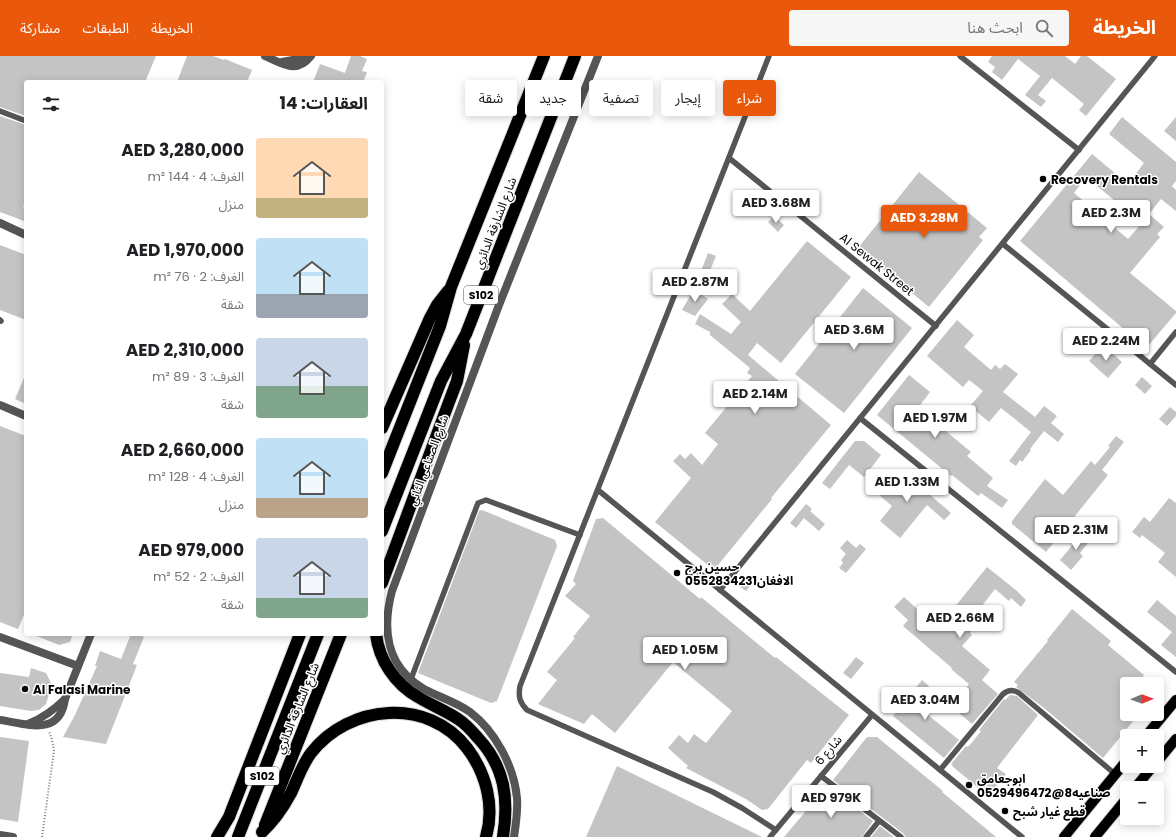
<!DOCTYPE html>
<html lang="ar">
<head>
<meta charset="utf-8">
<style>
	body { margin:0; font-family:Poppins,"Noto Sans Arabic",sans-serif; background:#f6f6f6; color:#202124; direction:rtl; height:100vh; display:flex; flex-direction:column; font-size:15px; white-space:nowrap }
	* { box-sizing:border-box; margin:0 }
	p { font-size:13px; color:#757577 }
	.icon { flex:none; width:22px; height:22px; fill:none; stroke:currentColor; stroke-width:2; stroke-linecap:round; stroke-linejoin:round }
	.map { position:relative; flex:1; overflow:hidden; direction:ltr }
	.side { position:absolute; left:24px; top:24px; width:360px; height:556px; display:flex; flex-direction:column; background:#fff; border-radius:4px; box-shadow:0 2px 10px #0003; direction:rtl }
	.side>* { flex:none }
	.guide { position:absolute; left:396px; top:24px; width:380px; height:36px; direction:rtl; display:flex; gap:8px }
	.needle { width:26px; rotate:89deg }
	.tools { position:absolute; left:1120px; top:621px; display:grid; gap:8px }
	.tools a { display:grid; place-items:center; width:44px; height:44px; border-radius:4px; background:#fff; box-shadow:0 2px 10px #0003; font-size:20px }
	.price { position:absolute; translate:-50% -34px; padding:0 9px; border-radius:4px; background:#fff; color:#222; font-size:13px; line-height:26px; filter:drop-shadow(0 1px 2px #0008) }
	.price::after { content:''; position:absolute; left:50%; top:24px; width:12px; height:9px; margin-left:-6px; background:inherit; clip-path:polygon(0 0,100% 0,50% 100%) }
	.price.current { background:#ea580c; color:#fff }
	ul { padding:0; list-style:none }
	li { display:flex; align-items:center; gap:12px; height:100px; padding:0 16px }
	li span { display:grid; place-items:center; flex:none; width:112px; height:80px; border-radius:4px; color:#555 }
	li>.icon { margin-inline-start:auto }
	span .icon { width:48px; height:48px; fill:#fffc; stroke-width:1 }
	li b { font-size:17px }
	h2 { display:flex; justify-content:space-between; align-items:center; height:48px; padding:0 16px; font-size:17px }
	.pill { padding:0 14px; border-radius:4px; background:#fff; box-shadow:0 2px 10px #0003; font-size:14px; line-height:36px }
	.pill.current { background:#ea580c; color:#fff }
	header { display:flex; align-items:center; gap:24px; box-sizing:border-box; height:56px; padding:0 20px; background:#ea580c; color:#fff }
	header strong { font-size:19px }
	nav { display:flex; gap:22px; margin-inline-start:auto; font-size:14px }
	.search { width:280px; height:36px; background:#f6f6f6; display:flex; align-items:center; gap:10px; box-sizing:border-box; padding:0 14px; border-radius:4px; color:#757577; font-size:15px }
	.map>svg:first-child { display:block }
</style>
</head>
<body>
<header>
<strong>الخريطة</strong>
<div class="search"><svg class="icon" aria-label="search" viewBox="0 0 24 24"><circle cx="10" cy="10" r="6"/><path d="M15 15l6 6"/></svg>ابحث هنا</div>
<nav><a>الخريطة</a><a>الطبقات</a><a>مشاركة</a></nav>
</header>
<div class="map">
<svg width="1176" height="781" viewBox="0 0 1176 781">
	<rect width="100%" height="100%" fill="#fff"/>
	<g fill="#c4c4c4" fill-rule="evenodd">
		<polygon points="0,0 156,0 145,26 26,26 26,60 0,51"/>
		<polygon points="187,0 213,0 224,4 225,3 252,14 247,26 177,26"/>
		<polygon points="351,0 360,0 367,3 362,15 367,16 364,24 366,26 313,26 320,8 345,17"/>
		<polygon points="992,0 1065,0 1075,8 1081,0 1087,0 1116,23 1086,60 1079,54 1084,48 1052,22 1038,39 1046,45 1041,51 1025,39 1040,20 1018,3 1002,24 992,16 995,11 988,6"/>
		<polygon points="0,60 26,69 26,144 23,151 26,152 26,161 24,165 0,156"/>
		<path d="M 1122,61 L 1176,106 L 1176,125 L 1172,130 L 1176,134 L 1176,155 L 1161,143 L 1149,158 L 1164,171 L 1157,178 L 1160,181 L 1130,217 L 1176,255 L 1176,257 L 1148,290 L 1126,272 L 1125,274 L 1020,185 L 1092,98 L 1128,128 L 1144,107 L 1109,78 ZM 1086,121 L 1142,167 L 1128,183 L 1074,137 Z"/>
		<polygon points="1176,61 1176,85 1164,75"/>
		<polygon points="919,116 987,172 979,181 983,184 929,251 858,192"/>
		<polygon points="774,160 784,169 778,176 768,166"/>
		<polygon points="807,185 851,221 781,307 757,287 748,299 831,369 771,442 772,443 714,514 655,466 691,422 673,405 680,398 685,403 691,397 702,409 718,388 705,377 752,320 747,317 750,312 710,279 710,276 695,268 700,258 731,278 741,266 722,248 732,238 750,255"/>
		<polygon points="0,189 26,199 26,264 0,254"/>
		<polygon points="708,197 716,200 703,231 696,228"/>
		<polygon points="863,232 912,272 844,357 795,318"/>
		<polygon points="694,233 708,243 695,260 682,254"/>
		<polygon points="957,264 974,279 964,291 991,314 995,309 1000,313 1005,308 1018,318 1003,336 1035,361 1044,350 1057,360 1051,367 1064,378 1058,386 1044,375 1030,393 1031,394 1022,406 1020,404 1016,410 1009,405 1031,376 1001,352 989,366 970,350 983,335 969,324 963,331 927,300"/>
		<polygon points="1103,289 1122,306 1108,322 1089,305"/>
		<polygon points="26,317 26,348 15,343"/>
		<polygon points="909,319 930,336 918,352 971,396 967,400 993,422 987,430 1008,444 1002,452 981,437 978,440 952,419 951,420 877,359"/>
		<polygon points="1142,321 1152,330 1145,338 1135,329"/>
		<polygon points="1170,351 1176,356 1176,360 1167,370 1159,363"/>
		<polygon points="0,370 26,380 26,554 18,573 0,566"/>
		<polygon points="1116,380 1124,386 1102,414 1108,419 1046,496 1012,468 1012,465 1045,423 1063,439 1091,405 1095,409 1110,391 1108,390"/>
		<polygon points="855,385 864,385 881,399 864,421 849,409 830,433 822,427"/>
		<polygon points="900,413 951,457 944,464 927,449 900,482 880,465 892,450 879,439"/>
		<polygon points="1169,442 1176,447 1176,521 1158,506 1165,497 1142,479 1140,482 1132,476 1144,461 1150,466"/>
		<polygon points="806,448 812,453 810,455 825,468 819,475 804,462 796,472 790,467"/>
		<polygon points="482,454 555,484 557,490 497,645 491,647 418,617 479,455"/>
		<polygon points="603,462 700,543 701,541 775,602 776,601 849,659 811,707 807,704 768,753 762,754 746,743 686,712 688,710 668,692 679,679 688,687 694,678 706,687 732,655 673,606 615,677 592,658 584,668 538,648 557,624 547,616 575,582 573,581 590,560 565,540 576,528 573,525 596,463"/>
		<polygon points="1085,474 1093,481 1080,497 1083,500 1071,514 1060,504"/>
		<polygon points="847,484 856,492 860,488 866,493 846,517 839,512 843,507 841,504 846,498 840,492"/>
		<polygon points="987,511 1017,535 1026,544 1021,551 1011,542 1009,545 995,533 968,568 973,573 970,577 972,579 962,590 990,614 982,624 998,638 972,668 951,650 969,628 951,613 952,612 903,570 908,564 894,551 904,541 927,562 935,552 945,561 953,552 953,553"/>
		<polygon points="748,519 754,525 746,535 739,530"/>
		<polygon points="1157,544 1176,560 1176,601 1161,589 1172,576 1147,556"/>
		<polygon points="1072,553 1111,585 1108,589 1144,619 1137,628 1127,628 1127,658 1139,658 1103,702 1044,652 1016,631 1018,629 1014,626 1048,585 1047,584"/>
		<polygon points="32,578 73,578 70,586 59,589"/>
		<polygon points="131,578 136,578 144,581 133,608 137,609 106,688 63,681 75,659 97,610 95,610 100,595 121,603"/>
		<polygon points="856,601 864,607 851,623 843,617"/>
		<polygon points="31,612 46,617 52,629 46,648 39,654 31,655 0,650 0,617 29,621"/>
		<polygon points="922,624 929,630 923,637 936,648 928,659 959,684 944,702 893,660"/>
		<polygon points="1010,639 1017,640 1038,659 997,712 1006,718 988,740 952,710 953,709 951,708 966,690 967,691 970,689 981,675 979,674 1004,643 1005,644"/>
		<polygon points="0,681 29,685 18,766 0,763"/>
		<polygon points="867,681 877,681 943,735 942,736 996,781 905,781 904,778 833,724"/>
		<polygon points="617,710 762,781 586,781"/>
		<polygon points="827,730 873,765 862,781 784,781"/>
		<polygon points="880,770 894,781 871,781"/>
	</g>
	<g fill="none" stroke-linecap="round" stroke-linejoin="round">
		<defs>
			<g id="primary">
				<polyline points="1146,680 1176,644"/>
				<polyline points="1157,706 1176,683"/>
				<polyline points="1135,732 1153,710"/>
				<polyline points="1064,781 1127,704"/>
				<polyline points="1095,781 1127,742"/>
			</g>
			<g id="motorway">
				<polyline points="382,372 430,262 437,249 448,235"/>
				<polyline points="382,417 440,270 451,231 544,0"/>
				<polyline points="382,475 441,325 466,278 575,0"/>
				<polyline points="382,527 449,346 457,325 464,289"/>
				<path d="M 376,578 C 379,604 395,628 418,641 C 431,649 446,655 458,663 C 466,668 472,675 478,682 C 505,711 509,743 503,781"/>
				<polyline points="265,769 341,578"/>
				<path d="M 262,776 C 274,765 283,752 291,737 C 297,724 302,709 311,697 C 349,648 428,641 467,692 C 486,717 495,750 486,781"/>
				<polyline points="217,781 229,761 300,578"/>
				<polyline points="238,781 318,578"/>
			</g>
		</defs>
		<use href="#primary" stroke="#dbdbdb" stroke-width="12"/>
		<use href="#motorway" stroke="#dbdbdb" stroke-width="14"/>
		<polyline stroke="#777" stroke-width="2" stroke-dasharray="1 2" stroke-linecap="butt" points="42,781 54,695 52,684 49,675"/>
		<g stroke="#555" stroke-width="5.5">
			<path d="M 769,0 L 520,630 C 518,641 520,647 527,654 L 713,736 L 742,752 L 776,774"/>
			<polyline points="960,0 1079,94"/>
			<polyline points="0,55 26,65"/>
			<polyline points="729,102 936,270"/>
			<polyline points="1003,188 1176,329"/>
			<polyline points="0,264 1,265"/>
			<polyline points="1150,308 1176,276"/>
			<polyline points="860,362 1176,616"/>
			<polyline points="598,434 1022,781"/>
			<polyline points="720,534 1155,0"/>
			<polyline points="411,623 478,447 486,444 580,479"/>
			<path d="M 940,714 L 1003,638 C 1008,634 1013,633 1019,637 L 1115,718"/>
			<polyline points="821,720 901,781"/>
			<polyline points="770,781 872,659"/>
			<polyline points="866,781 879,765"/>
		</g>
		<g stroke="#555" stroke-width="8">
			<path d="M 265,0 C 282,7 296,19 311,0"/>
			<polyline points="282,6 298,3 305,0"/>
			<polyline points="0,167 26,179"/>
			<polyline points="0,349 26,360"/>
			<polyline points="0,581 78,610"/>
			<path d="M 0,664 C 27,668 60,681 65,643 L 91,578"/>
			<path d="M 28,668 C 43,662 54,654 65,643"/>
			<polyline points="0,779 13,781"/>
			<path d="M 514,781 C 516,768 518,755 517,742 C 514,710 495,675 470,656 C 456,646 439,641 424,633 C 386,611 382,573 392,535 L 499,249 L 598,0"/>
		</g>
		<use href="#primary" stroke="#000" stroke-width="10"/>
		<use href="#motorway" stroke="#000" stroke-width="12"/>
	</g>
	<g fill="#000" stroke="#fff" stroke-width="1.5">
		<circle cx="1043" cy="123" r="4"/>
		<circle cx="677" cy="517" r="4"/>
		<circle cx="25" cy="633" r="4"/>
		<circle cx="969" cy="729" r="4"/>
		<circle cx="1005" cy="755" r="4"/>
	</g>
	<g text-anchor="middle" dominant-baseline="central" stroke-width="3" stroke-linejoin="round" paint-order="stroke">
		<g fill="#fff" stroke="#4c4c4c" stroke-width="1">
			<rect x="464" y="230" width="34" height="18" rx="3"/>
			<rect x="245" y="711" width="34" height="18" rx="3"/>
		</g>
		<g font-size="11" font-weight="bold" fill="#000">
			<text x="481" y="239">S102</text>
			<text x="262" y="720">S102</text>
		</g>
		<g font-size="12" font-weight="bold" fill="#000" stroke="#fff" text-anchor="start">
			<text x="1051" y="123">Recovery Rentals</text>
			<text x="685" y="510">حسين برج<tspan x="685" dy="14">الافغان0552834231</tspan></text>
			<text x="33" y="633">Al Falasi Marine</text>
			<text x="977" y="722">ابوجعامق<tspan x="977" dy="14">صناعيه8@0529496472</tspan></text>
			<text x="1013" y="755">قطع غيار شبح</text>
		</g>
		<g font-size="12" fill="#000" stroke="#fff">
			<text transform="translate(495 167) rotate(-69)">شارع الشارقة الدائري</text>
			<text transform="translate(877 208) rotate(39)">Al Sewak Street</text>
			<text transform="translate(428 404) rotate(-70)">شارع الصناعي الثاني</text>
			<text transform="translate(297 652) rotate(-68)">شارع الشارقة الدائري</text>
			<text transform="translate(828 694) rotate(-50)">شارع 6</text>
		</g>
	</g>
</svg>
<div class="tools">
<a><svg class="needle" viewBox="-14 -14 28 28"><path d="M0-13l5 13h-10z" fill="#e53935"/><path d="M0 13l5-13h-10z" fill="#757577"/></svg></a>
<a>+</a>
<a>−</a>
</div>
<b class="price" style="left:776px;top:168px">AED 3.68M</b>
<b class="price" style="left:1111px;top:178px">AED 2.3M</b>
<b class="price current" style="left:924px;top:183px">AED 3.28M</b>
<b class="price" style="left:695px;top:247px">AED 2.87M</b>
<b class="price" style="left:854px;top:295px">AED 3.6M</b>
<b class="price" style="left:1106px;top:306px">AED 2.24M</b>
<b class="price" style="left:755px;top:359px">AED 2.14M</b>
<b class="price" style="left:935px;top:383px">AED 1.97M</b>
<b class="price" style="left:907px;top:447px">AED 1.33M</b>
<b class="price" style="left:1076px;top:495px">AED 2.31M</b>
<b class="price" style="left:960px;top:583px">AED 2.66M</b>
<b class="price" style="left:685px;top:615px">AED 1.05M</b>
<b class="price" style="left:925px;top:665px">AED 3.04M</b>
<b class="price" style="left:831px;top:763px">AED 979K</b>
<div class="guide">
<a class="pill current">شراء</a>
<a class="pill">إيجار</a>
<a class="pill">تصفية</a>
<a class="pill">جديد</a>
<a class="pill">شقة</a>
</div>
<section class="side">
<h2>العقارات: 14<svg class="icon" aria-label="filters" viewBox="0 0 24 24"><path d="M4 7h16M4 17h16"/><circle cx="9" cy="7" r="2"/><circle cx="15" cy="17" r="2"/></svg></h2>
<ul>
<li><span style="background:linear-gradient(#ffd9b3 75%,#c2b280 0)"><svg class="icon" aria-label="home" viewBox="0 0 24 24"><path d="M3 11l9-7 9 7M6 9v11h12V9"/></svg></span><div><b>AED 3,280,000</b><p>الغرف: 4 · 144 m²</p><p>منزل</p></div></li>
<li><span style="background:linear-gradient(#bfe0f5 70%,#9aa5b1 0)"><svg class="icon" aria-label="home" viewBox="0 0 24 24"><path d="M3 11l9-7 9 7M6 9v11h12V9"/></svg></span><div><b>AED 1,970,000</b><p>الغرف: 2 · 76 m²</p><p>شقة</p></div></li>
<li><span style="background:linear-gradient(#c9d6e8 60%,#7fa58c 0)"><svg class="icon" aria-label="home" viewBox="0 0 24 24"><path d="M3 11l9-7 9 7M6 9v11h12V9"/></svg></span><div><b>AED 2,310,000</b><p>الغرف: 3 · 89 m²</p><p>شقة</p></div></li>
<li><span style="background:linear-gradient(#bfe0f5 75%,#b9a48a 0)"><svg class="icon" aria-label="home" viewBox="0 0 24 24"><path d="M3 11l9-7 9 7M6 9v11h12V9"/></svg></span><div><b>AED 2,660,000</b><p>الغرف: 4 · 128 m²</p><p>منزل</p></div></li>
<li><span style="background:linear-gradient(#c9d6e8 75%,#7fa58c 0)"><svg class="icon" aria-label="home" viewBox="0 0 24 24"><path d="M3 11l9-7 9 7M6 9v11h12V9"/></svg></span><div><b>AED 979,000</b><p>الغرف: 2 · 52 m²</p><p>شقة</p></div></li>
</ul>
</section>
</div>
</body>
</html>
